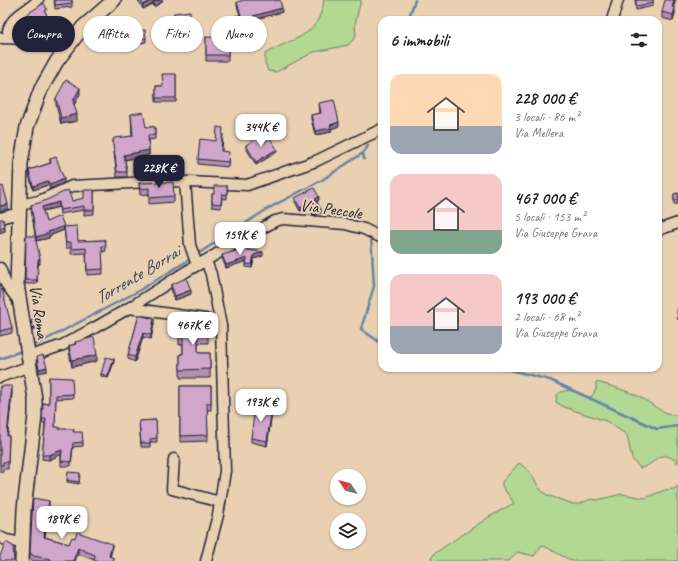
<!DOCTYPE html>
<html lang="it">
<head>
<meta charset="utf-8">
<style>
	body { margin:0; font-family:Caveat,sans-serif; background:#f2f2f2; color:#202124; height:100vh; display:flex; flex-direction:column; font-size:15px; white-space:nowrap }
	* { box-sizing:border-box; margin:0 }
	p { font-size:13px; color:#757577 }
	.icon { flex:none; width:22px; height:22px; fill:none; stroke:currentColor; stroke-width:2; stroke-linecap:round; stroke-linejoin:round }
	.map { position:relative; flex:1; overflow:hidden }
	.side { position:absolute; left:378px; top:16px; width:284px; height:356px; display:flex; flex-direction:column; background:#fff; border-radius:12px; box-shadow:0 1px 3px #0004 }
	.side>* { flex:none }
	.guide { position:absolute; left:12px; top:16px; width:306px; height:36px; display:flex; gap:8px }
	.needle { width:26px; rotate:306deg }
	.controls { position:absolute; left:330px; top:469px; display:grid; gap:8px }
	.controls a { display:grid; place-items:center; width:36px; height:36px; border-radius:50%; background:#fff; box-shadow:0 1px 3px #0004; font-size:20px }
	.price { position:absolute; translate:-50% -34px; padding:0 9px; border-radius:8px; background:#fff; color:#222; font-size:13px; line-height:26px; filter:drop-shadow(0 1px 2px #0008) }
	.price::after { content:''; position:absolute; left:50%; top:24px; width:12px; height:9px; margin-left:-6px; background:inherit; clip-path:polygon(0 0,100% 0,50% 100%) }
	.price.current { background:#22223b; color:#fff }
	ul { padding:0; list-style:none }
	li { display:flex; align-items:center; gap:12px; height:100px; padding:0 12px }
	li span { display:grid; place-items:center; flex:none; width:112px; height:80px; border-radius:12px; color:#555 }
	li>.icon { margin-inline-start:auto }
	span .icon { width:48px; height:48px; fill:#fffc; stroke-width:1 }
	li b { font-size:17px }
	h2 { display:flex; justify-content:space-between; align-items:center; height:48px; padding:0 12px; font-size:17px }
	.pill { padding:0 14px; border-radius:18px; background:#fff; box-shadow:0 1px 3px #0004; font-size:14px; line-height:36px }
	.pill.current { background:#22223b; color:#fff }
	.map>svg:first-child { display:block }
</style>
</head>
<body>
<div class="map">
<svg width="678" height="561" viewBox="0 0 678 561">
	<rect width="100%" height="100%" fill="#e8d0b0"/>
	<filter id="ink" filterUnits="userSpaceOnUse"><feTurbulence type="fractalNoise" baseFrequency=".025" numOctaves="2"/><feDisplacementMap in="SourceGraphic" scale="8" xChannelSelector="R" yChannelSelector="G"/><feConvolveMatrix kernelMatrix="1 2 1 2 8 2 1 2 1" color-interpolation-filters="sRGB"/></filter>
	<g filter="url(#ink)">
		<g fill="#b2d893" stroke="#6a7d67">
			<path d="M 324,0 L 361,0 L 355,24 L 356,37 L 348,45 L 314,52 L 276,72 L 268,71 L 265,63 L 265,54 C 294,36 318,39 324,0 Z"/>
			<path d="M 596,382 C 612,386 625,390 640,397 C 654,405 660,413 678,416 L 678,463 C 659,445 656,466 640,468 L 632,459 L 627,435 L 606,421 L 564,407 L 556,402 L 557,395 C 566,386 579,393 589,397 L 592,396 L 596,389 Z"/>
			<polygon points="519,463 529,471 540,489 547,495 573,504 579,504 591,499 597,500 622,494 645,498 665,490 674,489 678,486 678,561 572,561 542,545 534,556 517,552 509,561 432,561 431,558 435,553 489,517 514,503 502,486 502,482"/>
		</g>
		<g fill="none" stroke-linecap="round" stroke-linejoin="round">
			<g stroke="#6584a7" stroke-width="2.5">
				<polyline points="408,20 415,0"/>
				<polyline points="382,122 382,119"/>
				<polyline points="364,159 363,153 368,146"/>
				<polyline points="371,236 374,286 361,329 382,344"/>
				<polyline points="196,255 269,208 322,180 363,153"/>
				<polyline points="30,348 135,293 192,258"/>
				<polyline points="0,359 24,350"/>
				<polyline points="502,368 550,380 657,429 678,426"/>
			</g>
			<defs>
				<g id="minor">
					<polyline points="612,20 618,0"/>
					<path d="M 8,31 C 11,16 28,11 38,0"/>
					<polyline points="0,38 56,40 69,44"/>
					<polyline points="185,182 190,245 197,265"/>
					<polyline points="19,205 39,201 72,186 170,181 247,185 316,161 382,129"/>
					<polyline points="0,218 19,213"/>
					<polyline points="658,230 678,223"/>
					<polyline points="0,268 6,284 18,300"/>
					<polyline points="129,308 205,319 221,326"/>
					<polyline points="28,357 63,345 96,327 129,308 187,271 275,221 283,219 345,224 364,229 382,238"/>
					<polyline points="0,377 30,366"/>
					<polyline points="174,459 172,489 220,502"/>
					<polyline points="0,537 6,540 22,543"/>
					<polyline points="206,561 218,515 225,471 221,326 211,274 206,261"/>
				</g>
				<polyline id="major" points="22,561 24,509 35,416 35,399 17,284 21,163 27,127 41,89 57,61 83,27 114,0"/>
			</defs>
			<use href="#minor" stroke="#22223b" stroke-width="13"/>
			<use href="#major" stroke="#22223b" stroke-width="16"/>
			<use href="#minor" stroke="#e8d0b0" stroke-width="10"/>
			<use href="#major" stroke="#e8d0b0" stroke-width="13"/>
		</g>
		<g fill="#b48faf" stroke="#22223b">
			<polygon points="54,0 72,0 72,7 55,9"/>
			<polygon points="138,0 162,0 162,2 154,7 153,4 143,9"/>
			<polygon points="635,0 653,0 653,6 636,10"/>
			<polygon points="237,2 282,12 253,19 254,28 236,31 235,16 240,15 237,6"/>
			<polygon points="674,7 675,13 673,21 662,18 662,12"/>
			<polygon points="174,13 191,26 191,31 175,32"/>
			<polygon points="46,14 47,20 40,24 38,20 24,27 21,22 21,18 47,14"/>
			<polygon points="127,32 146,38 146,42 128,45"/>
			<polygon points="206,37 223,43 228,43 228,61 206,61"/>
			<polygon points="176,74 176,102 156,102 156,86 163,86"/>
			<polygon points="80,94 74,105 77,121 61,124 56,105 56,98"/>
			<polygon points="319,103 339,126 331,129 331,132 315,135 311,119 311,115 320,113"/>
			<polygon points="131,114 146,127 155,127 155,139 149,140 149,155 125,160 127,172 127,177 117,177 113,145 113,140 132,136"/>
			<polygon points="223,134 222,152 229,158 228,167 198,164 198,159"/>
			<polygon points="264,142 277,152 256,165 246,148 246,145"/>
			<polygon points="50,159 64,183 50,189 48,185 33,190 29,174 29,170 50,163"/>
			<polygon points="139,183 174,196 174,202 149,204 149,194 140,195"/>
			<polygon points="227,186 227,199 222,198 221,208 212,207 212,194 214,194"/>
			<polygon points="94,190 94,214 84,215 84,210 60,214 59,207 43,211 46,222 64,230 49,236 49,238 36,241 31,209 31,205 72,201 84,199"/>
			<polygon points="678,193 678,204 674,204 674,194"/>
			<polygon points="295,198 319,200 317,202 321,213 313,215 308,207 300,211 295,202"/>
			<polygon points="64,227 78,241 105,240 106,251 102,252 103,274 87,275 86,253 71,254 71,248 66,248"/>
			<polygon points="26,236 40,264 38,264 37,284 25,284"/>
			<polygon points="222,255 263,256 254,259 252,268 246,267 246,261 226,268 222,258"/>
			<polygon points="171,285 191,294 175,300 171,289"/>
			<polygon points="0,290 12,328 12,333 0,336"/>
			<polygon points="139,315 154,323 151,339 143,337 135,362 128,359 128,355"/>
			<polygon points="179,321 208,321 208,343 198,343 198,353 210,353 210,378 180,378 180,354 183,354 183,344 179,345"/>
			<polygon points="75,342 97,361 72,367 69,352 69,346 75,344"/>
			<polygon points="114,362 108,378 101,376 101,374"/>
			<polygon points="49,377 73,394 73,398 56,399 55,427 59,429 74,432 83,442 83,446 73,447 71,466 61,466 61,454 49,460 42,459 45,423 42,423 43,403 49,404"/>
			<polygon points="0,386 12,393 7,436 9,436 8,469 3,469 3,472 0,472"/>
			<polygon points="180,386 211,386 211,410 207,410 208,441 180,442"/>
			<polygon points="272,412 267,446 251,442 251,438"/>
			<polygon points="156,420 157,442 150,442 150,447 141,447 139,421"/>
			<polygon points="80,473 79,484 67,482 67,480"/>
			<polygon points="49,506 45,537 69,544 112,549 110,556 114,561 94,560 78,554 75,561 33,561 30,558 30,552"/>
		</g>
		<g fill="#92748e" stroke="#22223b">
			<polygon points="153,0 153,4 143,9 143,5"/>
			<polygon points="159,0 162,0 162,2 154,7 154,2"/>
			<polygon points="674,0 676,0 672,12 672,7"/>
			<polygon points="282,8 282,12 253,20 253,16"/>
			<polygon points="675,8 675,13 673,21 673,15"/>
			<polygon points="38,16 38,20 24,27 24,23"/>
			<polygon points="47,16 47,20 40,24 40,20"/>
			<polygon points="80,88 80,94 73,107 73,101"/>
			<polygon points="77,114 77,121 61,124 61,118"/>
			<polygon points="339,122 339,126 331,129 331,132 315,135 315,131"/>
			<polygon points="277,149 277,152 256,165 256,162"/>
			<polygon points="149,150 149,155 124,160 124,155"/>
			<polygon points="64,179 64,183 50,189 50,185"/>
			<polygon points="48,181 48,185 33,190 33,186"/>
			<polygon points="319,197 319,200 315,203 315,199"/>
			<polygon points="59,202 59,207 42,211 42,207"/>
			<polygon points="308,203 308,207 300,211 300,208"/>
			<polygon points="8,204 8,209 0,211 0,206"/>
			<polygon points="321,209 321,213 313,215 313,211"/>
			<polygon points="5,226 5,231 0,233 0,228"/>
			<polygon points="64,226 64,230 49,236 49,238 36,241 36,237"/>
			<polygon points="263,252 263,256 254,259 252,268 254,255"/>
			<polygon points="247,258 247,261 226,268 226,265"/>
			<polygon points="40,259 40,264 38,264 37,284 38,260"/>
			<polygon points="191,290 191,294 175,300 175,296"/>
			<polygon points="154,319 154,323 151,339 151,335"/>
			<polygon points="41,325 41,327 32,330 32,328"/>
			<polygon points="143,333 143,337 135,362 135,357"/>
			<polygon points="97,355 97,361 72,367 72,360"/>
			<polygon points="114,359 114,362 108,378 108,376"/>
			<polygon points="47,367 47,371 39,373 39,369"/>
			<polygon points="12,386 12,393 7,443 7,436"/>
			<polygon points="272,408 272,412 267,446 267,441"/>
			<polygon points="62,450 62,454 49,460 49,455"/>
			<polygon points="49,501 49,506 44,542 44,537"/>
			<polygon points="112,544 112,549 109,561 109,556"/>
			<polygon points="78,548 78,554 75,561 73,561"/>
		</g>
		<g fill="#d1a6cb" stroke="#22223b">
			<polygon points="55,0 72,0 72,3 55,5"/>
			<polygon points="141,0 153,0 143,5"/>
			<polygon points="153,0 159,0 154,2"/>
			<polygon points="244,0 274,0 275,1 280,0 282,8 253,16 254,24 236,27 235,16 241,15 237,2"/>
			<polygon points="636,0 653,0 653,3 636,6"/>
			<polygon points="665,0 674,0 672,7 675,8 673,15 662,12"/>
			<polygon points="44,3 47,9 45,11 47,16 40,20 38,16 24,23 21,18"/>
			<polygon points="190,11 191,26 175,28 174,13"/>
			<polygon points="145,30 146,38 128,41 127,32"/>
			<polygon points="206,37 223,38 223,43 228,43 228,55 206,55"/>
			<polygon points="162,74 176,74 176,98 156,98 156,86 163,86"/>
			<polygon points="66,80 80,88 73,101 77,114 61,118 56,98"/>
			<polygon points="334,100 339,122 330,125 331,128 315,131 311,115 321,113 319,103"/>
			<polygon points="143,112 146,127 155,127 155,135 148,135 149,150 124,155 127,172 117,172 113,140 114,138 133,136 131,114"/>
			<polygon points="217,127 223,128 221,151 229,152 228,162 198,159 200,139 216,141"/>
			<polygon points="260,136 264,142 270,138 277,149 256,162 246,145"/>
			<polygon points="56,157 64,179 50,185 48,181 33,186 29,170 51,163 50,159"/>
			<polygon points="173,182 174,196 149,198 149,188 140,189 139,183"/>
			<polygon points="3,186 8,204 0,206 0,187"/>
			<polygon points="214,186 227,186 227,195 222,194 221,204 212,203 212,194 214,194"/>
			<polygon points="314,188 319,197 315,199 321,209 313,211 308,203 300,208 295,198"/>
			<polygon points="68,190 72,201 84,198 84,190 94,190 94,210 84,210 84,206 60,210 59,202 42,207 46,222 60,216 64,226 48,232 49,233 36,237 31,205 42,202"/>
			<polygon points="678,193 678,200 674,200 674,194"/>
			<rect x="381" y="204" width="1" height="15"/>
			<polygon points="0,219 3,219 5,226 0,228"/>
			<polygon points="77,226 78,241 105,240 106,246 102,246 103,269 87,270 86,248 71,249 71,242 66,243 64,227"/>
			<polygon points="26,236 35,236 40,259 38,260 37,280 25,280"/>
			<polygon points="242,249 263,252 254,255 252,265 246,264 247,258 226,265 222,255"/>
			<polygon points="186,278 191,290 175,296 171,285"/>
			<polygon points="2,289 12,328 0,331 0,290"/>
			<polygon points="677,309 678,309 678,320"/>
			<polygon points="139,315 154,319 151,335 143,333 135,357 128,355"/>
			<polygon points="39,317 41,325 32,328 31,320"/>
			<polygon points="179,321 208,321 208,335 198,335 198,353 210,353 210,369 180,370 180,354 183,354 183,336 179,336"/>
			<polygon points="94,337 97,355 72,360 69,346 76,344 75,342"/>
			<polygon points="43,355 47,367 39,369 37,357"/>
			<polygon points="106,357 114,359 108,376 101,374"/>
			<polygon points="49,377 72,378 73,394 56,395 55,427 59,427 59,429 74,429 73,432 82,432 83,442 73,443 71,462 61,461 62,450 49,455 42,455 46,419 42,419 43,403 49,404"/>
			<polygon points="0,386 12,386 7,436 9,436 8,462 3,462 3,465 0,465"/>
			<polygon points="180,386 211,386 211,403 207,403 208,435 180,436"/>
			<polygon points="255,406 272,408 267,441 251,438"/>
			<polygon points="156,420 157,438 150,439 150,443 141,443 139,421"/>
			<polygon points="68,472 80,473 79,482 67,480"/>
			<polygon points="33,498 49,501 44,537 69,544 72,537 75,538 77,532 112,544 109,556 114,558 113,561 94,561 95,555 78,548 73,561 50,561 51,559 33,556 30,552"/>
			<polygon points="6,542 13,546 14,561 0,561 0,556"/>
		</g>
	</g>
	<g text-anchor="middle" dominant-baseline="central" stroke-width="4" stroke-linejoin="round" paint-order="stroke">
		<g font-size="17" fill="#22223b" stroke="#e8d0b0">
			<text transform="translate(331 209) rotate(8)">Via Peccole</text>
			<text transform="translate(39 312) rotate(82)">Via Roma</text>
		</g>
		<g font-size="18" font-style="italic" fill="#38435f" stroke="#e8d0b0">
			<text transform="translate(137 275) rotate(-31)">Torrente Borrai</text>
		</g>
	</g>
</svg>
<div class="controls">
<a><svg class="needle" viewBox="-14 -14 28 28"><path d="M0-13l5 13h-10z" fill="#e53935"/><path d="M0 13l5-13h-10z" fill="#757577"/></svg></a>
<a><svg class="icon" aria-label="layers" viewBox="0 0 24 24"><path d="M12 4l9 5-9 5-9-5zM3 14l9 5 9-5"/></svg></a>
</div>
<b class="price" style="left:261px;top:148px">344K €</b>
<b class="price current" style="left:159px;top:189px">228K €</b>
<b class="price" style="left:240px;top:256px">159K €</b>
<b class="price" style="left:193px;top:346px">467K €</b>
<b class="price" style="left:261px;top:423px">193K €</b>
<b class="price" style="left:62px;top:540px">189K €</b>
<div class="guide">
<a class="pill current">Compra</a>
<a class="pill">Affitta</a>
<a class="pill">Filtri</a>
<a class="pill">Nuovo</a>
</div>
<section class="side">
<h2>6 immobili<svg class="icon" aria-label="filters" viewBox="0 0 24 24"><path d="M4 7h16M4 17h16"/><circle cx="9" cy="7" r="2"/><circle cx="15" cy="17" r="2"/></svg></h2>
<ul>
<li><span style="background:linear-gradient(#ffd9b3 65%,#9aa5b1 0)"><svg class="icon" aria-label="home" viewBox="0 0 24 24"><path d="M3 11l9-7 9 7M6 9v11h12V9"/></svg></span><div><b>228 000 €</b><p>3 locali · 86 m²</p><p>Via Mellera</p></div></li>
<li><span style="background:linear-gradient(#f6c9c9 70%,#7fa58c 0)"><svg class="icon" aria-label="home" viewBox="0 0 24 24"><path d="M3 11l9-7 9 7M6 9v11h12V9"/></svg></span><div><b>467 000 €</b><p>5 locali · 153 m²</p><p>Via Giuseppe Grava</p></div></li>
<li><span style="background:linear-gradient(#f6c9c9 65%,#9aa5b1 0)"><svg class="icon" aria-label="home" viewBox="0 0 24 24"><path d="M3 11l9-7 9 7M6 9v11h12V9"/></svg></span><div><b>193 000 €</b><p>2 locali · 68 m²</p><p>Via Giuseppe Grava</p></div></li>
</ul>
</section>
</div>
</body>
</html>
